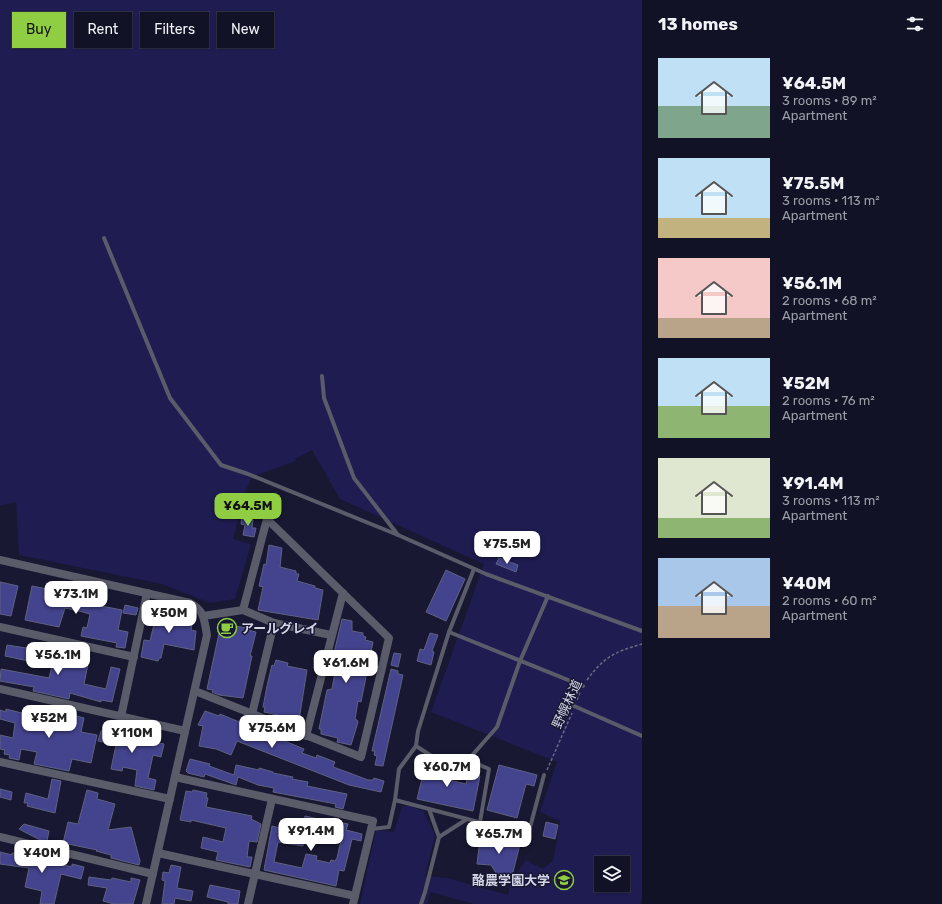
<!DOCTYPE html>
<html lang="en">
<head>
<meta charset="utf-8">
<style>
	body { margin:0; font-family:Rubik,"Noto Sans JP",sans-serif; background:#1f2032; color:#f1f3f6; height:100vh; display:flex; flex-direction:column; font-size:15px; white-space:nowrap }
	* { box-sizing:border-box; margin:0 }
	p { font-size:13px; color:#9c9ea7 }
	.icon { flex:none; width:22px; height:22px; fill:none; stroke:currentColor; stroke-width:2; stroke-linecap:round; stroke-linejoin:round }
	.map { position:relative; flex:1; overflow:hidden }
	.details { display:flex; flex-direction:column; background:#121226; width:300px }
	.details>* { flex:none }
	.guide { position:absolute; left:12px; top:12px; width:380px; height:36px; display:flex; gap:8px }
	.controls { position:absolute; left:594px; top:856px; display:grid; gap:8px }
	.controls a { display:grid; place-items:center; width:36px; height:36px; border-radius:0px; background:#121226; box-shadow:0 1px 3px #0004,0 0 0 1px #313243; font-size:20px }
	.price { position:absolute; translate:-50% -34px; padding:0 9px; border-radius:8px; background:#fff; color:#222; font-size:13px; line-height:26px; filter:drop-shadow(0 1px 2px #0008) }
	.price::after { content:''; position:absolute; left:50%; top:24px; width:12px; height:9px; margin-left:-6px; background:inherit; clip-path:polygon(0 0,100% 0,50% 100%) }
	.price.on { background:#8fcd42; color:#111 }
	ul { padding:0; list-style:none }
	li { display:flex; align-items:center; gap:12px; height:100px; padding:0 16px }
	li span { display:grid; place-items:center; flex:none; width:112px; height:80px; border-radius:0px; color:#555 }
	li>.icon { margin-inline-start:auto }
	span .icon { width:48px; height:48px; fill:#fffc; stroke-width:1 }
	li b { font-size:17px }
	h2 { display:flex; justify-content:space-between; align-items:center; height:48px; padding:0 16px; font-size:17px }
	.tag { padding:0 14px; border-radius:0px; background:#121226; box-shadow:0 1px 3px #0004,0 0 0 1px #313243; font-size:14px; line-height:36px }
	.tag.on { background:#8fcd42; color:#111 }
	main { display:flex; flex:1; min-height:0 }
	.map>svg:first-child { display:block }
</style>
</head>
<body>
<main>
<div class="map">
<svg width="642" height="904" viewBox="0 0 642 904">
	<rect width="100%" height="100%" fill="#181832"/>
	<path fill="#1f1c52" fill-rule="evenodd" d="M 0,0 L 642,0 L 642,898 L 640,904 L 474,904 L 430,892 L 427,904 L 360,904 L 376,830 L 394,832 L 402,806 L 410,806 L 423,811 L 435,835 L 425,876 L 447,878 L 508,895 L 511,881 L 526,860 L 543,869 L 552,862 L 554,857 L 560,821 L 540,812 L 557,762 L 431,712 L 484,564 L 340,499 L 312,450 L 295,459 L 296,461 L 252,477 L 245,492 L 233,539 L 251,544 L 235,599 L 210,603 L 162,584 L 19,555 L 16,502 L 0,506 ZM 601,863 L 623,863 L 623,885 L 601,885 Z"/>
	<g fill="#44438e" stroke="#5e6180">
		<polygon points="242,516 253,520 252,528 256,528 254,537 243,535 245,525 241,524"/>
		<polygon points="269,545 282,548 280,567 296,571 296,574 299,574 297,581 315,586 315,588 323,590 318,620 258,610 263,587 259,586 264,564 266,565"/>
		<polygon points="499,558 518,565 516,572 496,564"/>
		<polygon points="446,570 465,579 446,621 426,612"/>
		<polygon points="0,582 18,586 11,616 0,614"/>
		<polygon points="32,586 52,590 52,593 86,600 86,601 101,606 122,610 118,630 128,632 125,648 116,647 117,643 81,636 83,627 87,628 90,614 83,612 65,608 59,627 25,620"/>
		<polygon points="125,605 138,608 136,615 123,613"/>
		<polygon points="158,607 174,610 174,612 184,614 183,617 193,619 191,630 196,631 194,650 164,644 161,658 159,658 158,661 141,657 144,640 150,641"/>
		<polygon points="342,619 352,621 352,631 363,633 363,636 366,637 365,640 373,642 361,702 358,701 355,719 357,720 358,722 351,745 337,742 338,738 321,734 321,729 319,729 327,690 332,689 335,672 330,670"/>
		<polygon points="221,624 248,628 248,630 256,632 250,656 252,656 243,698 219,695 212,692 213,690 207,689"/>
		<polygon points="430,633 438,635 432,651 434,652 431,665 417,661 420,649 424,650"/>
		<polygon points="7,645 39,650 62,655 64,659 88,664 84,684 106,689 111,667 120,669 112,702 101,700 101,702 70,693 69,699 33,691 34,687 0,681 1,669 49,678 52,666 5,656"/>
		<polygon points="394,653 401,654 398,667 391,665"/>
		<polygon points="276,660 288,663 287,666 307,670 299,720 264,712 265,707 263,707 267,686 272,665 274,666"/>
		<polygon points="391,669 398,671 398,674 403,675 383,766 375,765 377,756 374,755 375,751 372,751"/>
		<polygon points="6,709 45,719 55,720 57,711 84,718 81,732 97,735 91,763 72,759 69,771 34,764 37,752 21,749 19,760 9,758 10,755 4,754 5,750 0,749 0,735 13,738 15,723 0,719 0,710 6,712"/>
		<polygon points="205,711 219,716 220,714 304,749 302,753 316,758 317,755 335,762 333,767 347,772 368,780 373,780 374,778 384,781 381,792 349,785 237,741 231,755 216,749 199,746 203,726 198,725"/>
		<polygon points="113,724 124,726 123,733 142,736 140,742 154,746 155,742 164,744 161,757 153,755 148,778 156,780 154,790 135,786 137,770 123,767 122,771 111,769 116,745 98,741 101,731 112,729"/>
		<polygon points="190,759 210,764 209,766 234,775 236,765 259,770 259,768 273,772 273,773 293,777 292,779 308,782 307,786 347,794 343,809 335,807 336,804 273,792 274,788 258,785 238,777 236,785 205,774 204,777 188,773 186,771"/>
		<polygon points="427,759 444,763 441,778 466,784 468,774 480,776 473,811 417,799"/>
		<polygon points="499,765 537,775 534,786 526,784 517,818 487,810"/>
		<polygon points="52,779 61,781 55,813 27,806 28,803 24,803 26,793 48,799"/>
		<polygon points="0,789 12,792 11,800 0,797"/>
		<polygon points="87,790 98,793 97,799 115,804 108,830 131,827 140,861 139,865 111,858 111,855 96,851 97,850 63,843 68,822 78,824"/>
		<polygon points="193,790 207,793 206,798 208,798 206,807 252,816 251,819 261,824 257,842 249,841 247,857 252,857 250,867 216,860 218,852 201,848 203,837 223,842 226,828 191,820 191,822 180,820 186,791 192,792"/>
		<polygon points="305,816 323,820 323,823 338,825 338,822 348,824 346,830 362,834 361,841 352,839 344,871 339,870 336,886 264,870 272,826 306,835 303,846 278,842 274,862 302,868 306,854 317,856 316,860 330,863 331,860 335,861 337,858 342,836 321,830 320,834 302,830"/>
		<polygon points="546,822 558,825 555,839 543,836"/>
		<polygon points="24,824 49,831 47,841 40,840 19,829"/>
		<polygon points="496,835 521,840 513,872 500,879 491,865 477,864 480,839 494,842"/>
		<polygon points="0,852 12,855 12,853 22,854 72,867 72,864 84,867 81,879 61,874 54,904 40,904 42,891 25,887 29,868 0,864"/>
		<polygon points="171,865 181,867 177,888 193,891 191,901 175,898 174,904 162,904 165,881 162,880 163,872 169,873"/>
		<polygon points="89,877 111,880 112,878 131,882 131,878 140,880 133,904 114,904 103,901 107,888 88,885"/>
		<polygon points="210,885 240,891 238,904 228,904 228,902 207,897"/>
	</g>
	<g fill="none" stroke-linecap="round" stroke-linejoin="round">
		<g stroke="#696a81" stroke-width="1.5" stroke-dasharray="3 2" stroke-linecap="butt">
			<path d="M 587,680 C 604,657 614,652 642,644"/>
			<polyline points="577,700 580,692"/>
			<polyline points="547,770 572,713"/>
		</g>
		<g stroke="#5b5c6a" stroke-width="4">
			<polyline points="104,238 170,398 221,465 248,474 398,535 486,574 642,631"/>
			<polyline points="322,376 324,398 354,478 398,535"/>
			<polyline points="474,569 449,632 583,686"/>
			<polyline points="449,632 418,731 416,746 433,757 468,760 497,727 520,661 548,596"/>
			<polyline points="574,706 642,736"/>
			<polyline points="416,746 399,769 395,800 528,835 544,775"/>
			<polyline points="468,760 489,769 480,822"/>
			<polyline points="429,809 439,837 467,819"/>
			<polyline points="371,829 389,827 395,800"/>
			<polyline points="421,904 425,892 439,837"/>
		</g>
		<g stroke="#5b5c6a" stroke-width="8">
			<path d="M 0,560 L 190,603 C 205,611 204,620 207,635 L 146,904"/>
			<polyline points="203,616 243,610 274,623 331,635"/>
			<polyline points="0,627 134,657"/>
			<polyline points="0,689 185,731"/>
			<polyline points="195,691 361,757 389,638 267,519 243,610"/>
			<polyline points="252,714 274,623"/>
			<polyline points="121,717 147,593"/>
			<polyline points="306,736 343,593"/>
			<polyline points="0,762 170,799"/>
			<polyline points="175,777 373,821 353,904"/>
			<polyline points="0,837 153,874"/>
			<polyline points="158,853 355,896"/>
			<polyline points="248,904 272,799"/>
		</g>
	</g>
	<defs>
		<symbol id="cafe-ring" viewBox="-11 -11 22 22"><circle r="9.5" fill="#181832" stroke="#8fcd42" stroke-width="1.5"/><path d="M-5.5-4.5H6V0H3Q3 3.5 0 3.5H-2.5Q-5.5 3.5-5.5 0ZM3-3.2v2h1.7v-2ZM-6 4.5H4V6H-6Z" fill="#8fcd42"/></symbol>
		<symbol id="university-ring" viewBox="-11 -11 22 22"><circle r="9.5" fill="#181832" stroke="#8fcd42" stroke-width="1.5"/><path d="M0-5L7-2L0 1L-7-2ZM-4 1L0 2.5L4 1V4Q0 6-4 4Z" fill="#8fcd42"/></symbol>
	</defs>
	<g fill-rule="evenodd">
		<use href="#cafe-ring" x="216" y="617" width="22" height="22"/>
		<use href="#university-ring" x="553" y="869" width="22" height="22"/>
	</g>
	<g text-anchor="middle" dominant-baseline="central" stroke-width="3" stroke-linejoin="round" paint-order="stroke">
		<g font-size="13" font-weight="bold" fill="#d4d6e8" stroke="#181832" text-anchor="start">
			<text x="241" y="628">アールグレイ</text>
			<text x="550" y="880" text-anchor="end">酪農学園大学</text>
		</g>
		<g font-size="13" fill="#d4d6e8" stroke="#181832">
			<text transform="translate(567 704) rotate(-65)">野幌林道</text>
		</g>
	</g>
</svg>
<div class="controls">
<a><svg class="icon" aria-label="layers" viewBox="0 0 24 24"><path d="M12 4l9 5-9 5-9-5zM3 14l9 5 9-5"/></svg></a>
</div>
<b class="price on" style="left:248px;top:527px">¥64.5M</b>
<b class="price" style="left:507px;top:565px">¥75.5M</b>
<b class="price" style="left:76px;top:615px">¥73.1M</b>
<b class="price" style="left:169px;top:634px">¥50M</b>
<b class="price" style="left:58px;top:676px">¥56.1M</b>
<b class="price" style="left:346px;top:684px">¥61.6M</b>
<b class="price" style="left:49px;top:739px">¥52M</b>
<b class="price" style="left:272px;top:749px">¥75.6M</b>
<b class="price" style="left:132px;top:754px">¥110M</b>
<b class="price" style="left:447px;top:788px">¥60.7M</b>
<b class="price" style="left:311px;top:852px">¥91.4M</b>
<b class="price" style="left:499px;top:855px">¥65.7M</b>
<b class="price" style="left:42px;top:874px">¥40M</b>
<div class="guide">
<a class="tag on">Buy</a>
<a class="tag">Rent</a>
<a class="tag">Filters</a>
<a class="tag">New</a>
</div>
</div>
<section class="details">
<h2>13 homes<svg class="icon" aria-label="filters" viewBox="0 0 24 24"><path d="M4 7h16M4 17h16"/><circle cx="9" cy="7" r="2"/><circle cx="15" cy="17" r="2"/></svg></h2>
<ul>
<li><span style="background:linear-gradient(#bfe0f5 60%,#7fa58c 0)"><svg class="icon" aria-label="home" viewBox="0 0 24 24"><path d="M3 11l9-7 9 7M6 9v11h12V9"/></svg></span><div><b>¥64.5M</b><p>3 rooms · 89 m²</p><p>Apartment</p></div></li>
<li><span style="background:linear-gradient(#bfe0f5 75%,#c2b280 0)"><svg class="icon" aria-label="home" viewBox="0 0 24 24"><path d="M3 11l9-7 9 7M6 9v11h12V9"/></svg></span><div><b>¥75.5M</b><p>3 rooms · 113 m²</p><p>Apartment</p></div></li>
<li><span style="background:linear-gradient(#f6c9c9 75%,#b9a48a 0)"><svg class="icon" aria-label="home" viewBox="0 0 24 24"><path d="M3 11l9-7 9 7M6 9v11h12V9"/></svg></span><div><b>¥56.1M</b><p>2 rooms · 68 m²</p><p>Apartment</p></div></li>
<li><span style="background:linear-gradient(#bfe0f5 60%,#8fb573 0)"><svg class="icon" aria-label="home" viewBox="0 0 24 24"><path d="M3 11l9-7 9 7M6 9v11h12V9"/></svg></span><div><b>¥52M</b><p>2 rooms · 76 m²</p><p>Apartment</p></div></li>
<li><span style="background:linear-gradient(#dfe7d0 75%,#8fb573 0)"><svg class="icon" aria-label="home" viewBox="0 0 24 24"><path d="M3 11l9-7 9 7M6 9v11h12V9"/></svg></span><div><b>¥91.4M</b><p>3 rooms · 113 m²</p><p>Apartment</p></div></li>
<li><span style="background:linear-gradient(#a9c7e8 60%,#b9a48a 0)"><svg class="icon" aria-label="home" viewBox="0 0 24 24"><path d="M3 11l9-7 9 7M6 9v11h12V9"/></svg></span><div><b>¥40M</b><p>2 rooms · 60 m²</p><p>Apartment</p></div></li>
</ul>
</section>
</main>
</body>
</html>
